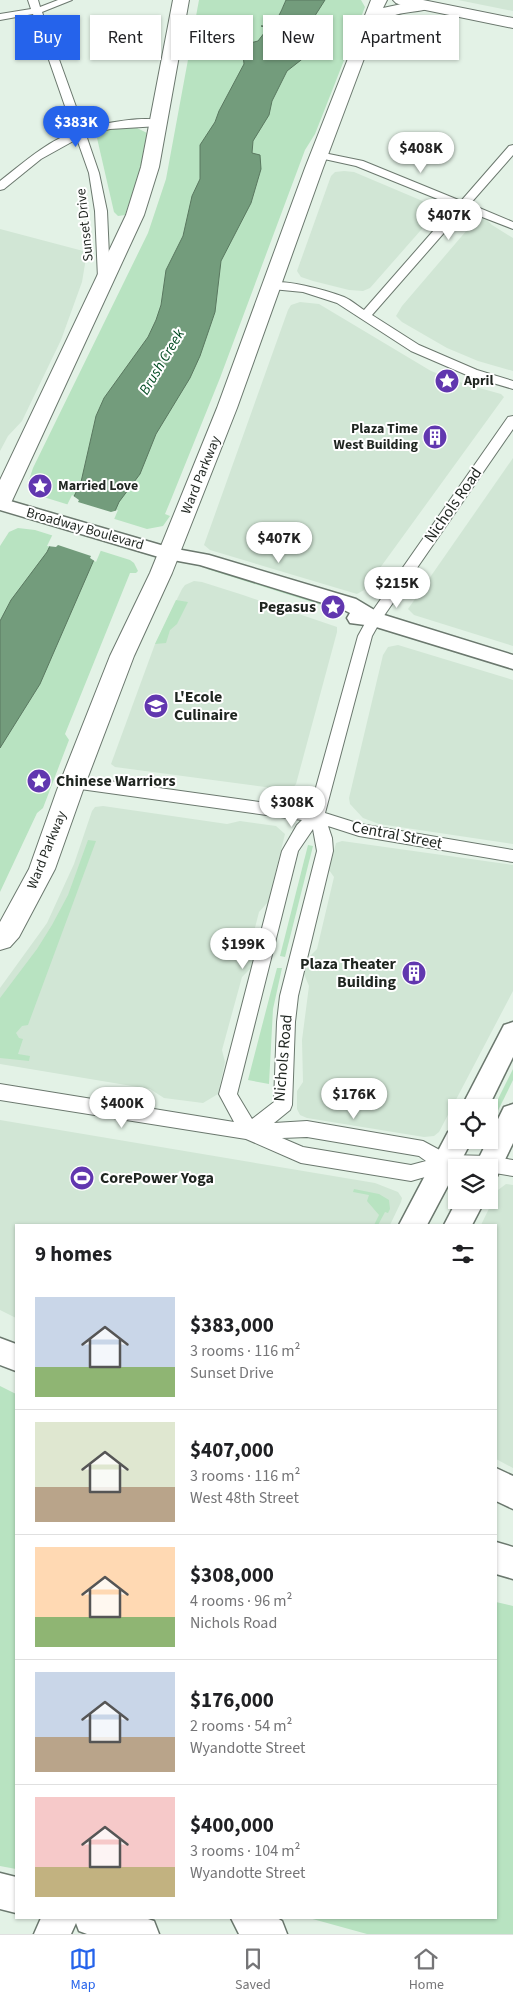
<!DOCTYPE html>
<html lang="en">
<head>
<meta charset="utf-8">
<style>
	body { margin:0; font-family:"Source Sans 3",sans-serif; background:#f6f6f6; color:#202124; height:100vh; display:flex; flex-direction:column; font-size:19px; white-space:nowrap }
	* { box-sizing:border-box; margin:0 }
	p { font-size:16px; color:#757577 }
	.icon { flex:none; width:28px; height:28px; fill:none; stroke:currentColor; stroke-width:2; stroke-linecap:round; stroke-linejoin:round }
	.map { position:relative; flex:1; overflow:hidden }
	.drawer { position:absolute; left:15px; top:1224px; width:482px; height:695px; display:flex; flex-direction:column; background:#fff; border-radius:0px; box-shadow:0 1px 4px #0004 }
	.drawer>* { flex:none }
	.guide { position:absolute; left:15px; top:15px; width:484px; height:45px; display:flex; gap:10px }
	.fabs { position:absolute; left:448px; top:1099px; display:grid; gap:10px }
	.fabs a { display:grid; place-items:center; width:50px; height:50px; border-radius:0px; background:#fff; box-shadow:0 1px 4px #0004; font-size:25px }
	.price { position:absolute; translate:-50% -42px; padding:0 11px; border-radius:18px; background:#fff; color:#222; font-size:16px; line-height:32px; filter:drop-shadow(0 1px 2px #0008) }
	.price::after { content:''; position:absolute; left:50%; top:30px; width:15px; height:11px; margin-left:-8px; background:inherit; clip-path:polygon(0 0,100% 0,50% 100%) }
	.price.current { background:#2563eb; color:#fff }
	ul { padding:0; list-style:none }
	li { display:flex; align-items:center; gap:15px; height:125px; padding:0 20px }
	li+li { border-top:1px solid #e0e0e0 }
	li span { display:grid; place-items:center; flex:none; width:140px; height:100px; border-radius:0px; color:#555 }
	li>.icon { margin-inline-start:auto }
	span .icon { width:60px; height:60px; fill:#fffc; stroke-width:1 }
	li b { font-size:21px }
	h2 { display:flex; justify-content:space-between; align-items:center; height:60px; padding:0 20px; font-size:21px }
	.chip { padding:0 18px; border-radius:0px; background:#fff; box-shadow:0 1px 4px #0004; font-size:18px; line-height:45px }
	.chip.current { background:#2563eb; color:#fff }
	.menu { display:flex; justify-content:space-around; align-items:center; height:70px; border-top:1px solid #e0e0e0; background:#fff; font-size:14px; color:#757577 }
	.menu a { display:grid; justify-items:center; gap:2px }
	.menu .current { color:#2563eb }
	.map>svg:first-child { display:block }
</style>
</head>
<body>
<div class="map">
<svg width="513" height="1934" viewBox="0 0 513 1934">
	<rect width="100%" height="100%" fill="#e3f2e6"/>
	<g fill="#d1e6d5">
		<polygon points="458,0 513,0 513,11"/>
		<polygon points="344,171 354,172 432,205 436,210 435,214 370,288 363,291 349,290 313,281 301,277 297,271 331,176 335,172"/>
		<polygon points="478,218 487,220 492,225 513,238 513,371 478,361 447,348 402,322 396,316 402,306 467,230 456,227 465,220"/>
		<polygon points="0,229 87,252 82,282 61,340 22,421 8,436 0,451"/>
		<polygon points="300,302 319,304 431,371 465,384 501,394 504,397 364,590 357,594 210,550 204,545 288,310 291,305"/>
		<polygon points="513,458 513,646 414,615 408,609"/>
		<polygon points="194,581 202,582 243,595 337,627 337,632 296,784 292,789 287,790 115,767 111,764 155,644 182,589 185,585"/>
		<polygon points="398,645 513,680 513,844 379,824 363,818 350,804 349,798 383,655 388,647"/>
		<polygon points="103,806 227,824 240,821 276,826 285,834 268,902 259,912 251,943 255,952 252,967 242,977 222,1050 225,1062 218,1094 203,1103 164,1098 150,1089 0,1064 0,988 47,923 74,864 92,811 95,807"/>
		<polygon points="342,841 513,865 513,991 439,1132 434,1136 424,1137 307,1118 300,1115 297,1109 297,1091 303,1082 302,1040 309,986 304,974 308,958 317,949 334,877 329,870 336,843"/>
		<polygon points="0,1120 375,1183 398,1192 402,1198 401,1202 390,1225 16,1225 16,1318 0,1310"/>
		<polygon points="506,1184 513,1185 513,1468 496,1459 496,1225 481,1225 498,1190"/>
	</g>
	<g fill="#b8e3c1">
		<polygon points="199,0 361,0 365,7 315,134 305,150 220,378 170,502 165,514 170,516 163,526 147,529 37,495 32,492 28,483 33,468 148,233 166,179"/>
		<polygon points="119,128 137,128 147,133 139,175 125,215 118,216 114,212 97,138 102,131"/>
		<polygon points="18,528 35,530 130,560 134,563 138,571 136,573 130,573 65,734 69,740 43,808 37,813 0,892 0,546 9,532"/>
		<polygon points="209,567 336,607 336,608 334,609 207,569"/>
		<polygon points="176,600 188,602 177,624 170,630 166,643 155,644"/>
		<polygon points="88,840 96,841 28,1025 22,1026 16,1033 19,1038 23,1039 18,1054 30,1056 29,1061 0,1058 0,998 37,949 52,925 68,895"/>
		<polygon points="308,845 313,846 285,957 280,956"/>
		<polygon points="277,968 282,968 273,1009 269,1084 248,1080"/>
		<polygon points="513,1069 513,1080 489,1129 489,1117"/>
		<polygon points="354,1189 379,1194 389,1200 390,1209 388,1213 385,1212 378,1225 374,1225 379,1215 367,1201 369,1195 353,1192"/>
		<polygon points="0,1386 16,1394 16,1869 0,1866"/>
		<polygon points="496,1602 513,1606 513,1934 367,1934 309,1918 496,1918"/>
	</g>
	<path fill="#739c7c" stroke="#5a7860" d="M 286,0 L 325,0 L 304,33 L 302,38 L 308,40 L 297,46 L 310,53 L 287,71 L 272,101 L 269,115 L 253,141 L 252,153 L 260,155 L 261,169 L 251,203 L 221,261 L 215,312 L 200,356 L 190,378 L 156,434 L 140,474 L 119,502 L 40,684 L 0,748 L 0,621 L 11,600 L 47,552 L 81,482 L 96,416 L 104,398 L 148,337 L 156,320 L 161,305 L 166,270 L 183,236 L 192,196 L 200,179 L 200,145 L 215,122 L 219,111 L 244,64 L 242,45 L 258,41 L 268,28 L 261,26 C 277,26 280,13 286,0 Z"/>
	<polygon fill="#e3f2e6" points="72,495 79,500 78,502 111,512 118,510 96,562 90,558 91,556 58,545 56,547 47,546"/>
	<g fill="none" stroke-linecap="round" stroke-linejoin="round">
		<defs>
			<g id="street">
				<path d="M 28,0 L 38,0 L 40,7 L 58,0 L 72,0 L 42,12 L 84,129 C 98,124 154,113 164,123 L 159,126 L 110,129 L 86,135 L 99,173 L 107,211 L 110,278 L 108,281 L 100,281 L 98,278 L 95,211 L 89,173 L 77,139 L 41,159 L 4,189 L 0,190 L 0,181 C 23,163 46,142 74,132 L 33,14 L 0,20 L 0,14 L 31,9 Z"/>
				<path d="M 513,145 L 513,155 L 470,204 L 513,222 L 513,229 L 464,210 L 372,315 L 419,345 L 477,370 L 513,381 L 513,389 L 469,376 L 411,351 L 337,303 L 303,292 L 272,289 L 266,285 C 275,275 332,292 344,297 C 351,300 358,306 364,310 L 455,206 L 356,166 L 315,157 L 314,155 L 315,153 L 319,152 L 363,161 L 461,201 L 509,146 Z"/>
				<path d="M 513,416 L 513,429 L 381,620 L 372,636 L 325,813 L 360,824 L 513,850 L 513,862 L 359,836 L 328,826 L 332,838 L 333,851 L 298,996 L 295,1022 L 292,1105 L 290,1110 L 274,1123 L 307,1121 L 423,1141 L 449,1155 L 489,1156 L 513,1160 L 513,1176 L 489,1172 L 489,1168 L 456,1168 L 456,1171 L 446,1171 L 411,1181 L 301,1163 L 246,1139 L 0,1100 L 0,1084 L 234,1122 L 219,1094 L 282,851 L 297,825 L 302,820 L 73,788 L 67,786 L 65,782 L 67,778 L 73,776 L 310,809 L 358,636 L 369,616 L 508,417 ZM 313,829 L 317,851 L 280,996 L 277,1022 L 274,1102 L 252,1119 L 237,1094 L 298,851 ZM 307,1137 L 419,1156 L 426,1161 L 411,1165 L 303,1147 L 282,1138 Z"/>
			</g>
			<g id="secondary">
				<polygon points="0,498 171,548 209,555 356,599 381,614 513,655 513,669 373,626 350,623 347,618 350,613 342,609 200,565 162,558 0,510"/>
				<polygon points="513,1022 513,1057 488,1108 461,1108 504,1025"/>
				<polygon points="513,1104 513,1143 497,1176 489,1179 489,1168 474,1168 504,1107"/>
				<polygon points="456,1129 456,1140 472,1140 427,1225 399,1225 448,1132"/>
				<polygon points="457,1200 485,1200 472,1225 444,1225"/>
				<polygon points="0,1338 16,1344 16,1371 0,1365"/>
				<polygon points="496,1468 513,1476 513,1509 496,1501"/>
				<polygon points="496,1542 513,1547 513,1579 496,1574"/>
				<polygon points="0,1873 16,1877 16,1913 0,1909"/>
				<polygon points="41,1918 145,1918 154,1921 159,1934 87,1934 79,1931 76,1923 71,1934 34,1934"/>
				<polygon points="231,1918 277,1918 282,1921 287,1934 239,1934"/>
			</g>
			<polygon id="primary" points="393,0 423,0 513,18 513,28 401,5 396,3"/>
			<g id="highway">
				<polygon points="173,0 189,0 159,167 144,215 11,503 8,508 0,509 0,480 126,215 141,167"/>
				<path d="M 371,0 L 387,0 L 383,8 L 411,2 L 432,2 L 435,5 L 432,8 C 411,14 397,10 377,24 L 323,168 L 237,408 L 172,573 L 134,656 L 83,790 L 55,869 L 19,937 L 10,947 L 0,950 L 0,922 L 29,869 L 57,790 L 110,656 L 150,573 L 217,408 L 305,168 Z"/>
			</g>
		</defs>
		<use href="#street" stroke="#6b786e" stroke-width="2"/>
		<use href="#secondary" stroke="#6b786e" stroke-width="3"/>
		<use href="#primary" stroke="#6b786e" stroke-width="2"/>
		<use href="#highway" stroke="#6b786e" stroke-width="2"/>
		<use href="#street" fill="#fff" fill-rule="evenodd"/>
		<use href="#secondary" fill="#fff" fill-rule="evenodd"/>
		<use href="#primary" fill="#fff" fill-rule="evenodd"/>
		<use href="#highway" fill="#fff" fill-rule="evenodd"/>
	</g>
	<defs>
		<symbol id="sight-disc" viewBox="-11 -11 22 22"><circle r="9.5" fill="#6137af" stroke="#fff"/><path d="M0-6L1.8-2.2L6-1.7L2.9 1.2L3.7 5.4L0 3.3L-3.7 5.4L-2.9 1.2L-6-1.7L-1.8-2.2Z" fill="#fff"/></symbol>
		<symbol id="building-disc" viewBox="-11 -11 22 22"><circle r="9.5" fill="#6137af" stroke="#fff"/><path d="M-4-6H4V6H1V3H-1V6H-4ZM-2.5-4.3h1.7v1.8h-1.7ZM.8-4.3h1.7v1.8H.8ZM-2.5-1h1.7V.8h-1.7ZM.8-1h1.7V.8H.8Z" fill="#fff"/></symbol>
		<symbol id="school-disc" viewBox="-11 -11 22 22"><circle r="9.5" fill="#6137af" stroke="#fff"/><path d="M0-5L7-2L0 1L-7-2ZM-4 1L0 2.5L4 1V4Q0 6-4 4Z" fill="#fff"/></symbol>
		<symbol id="stadium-disc" viewBox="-11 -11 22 22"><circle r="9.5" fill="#6137af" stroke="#fff"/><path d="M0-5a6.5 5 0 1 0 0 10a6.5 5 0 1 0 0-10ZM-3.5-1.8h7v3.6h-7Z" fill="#fff"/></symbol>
	</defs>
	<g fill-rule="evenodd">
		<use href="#sight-disc" x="433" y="367" width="28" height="28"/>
		<use href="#building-disc" x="421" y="423" width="28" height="28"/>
		<use href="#sight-disc" x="26" y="472" width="28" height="28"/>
		<use href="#sight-disc" x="319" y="593" width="28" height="28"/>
		<use href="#school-disc" x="142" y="692" width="28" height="28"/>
		<use href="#sight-disc" x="25" y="767" width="28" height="28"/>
		<use href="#building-disc" x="400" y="959" width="28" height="28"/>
		<use href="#stadium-disc" x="68" y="1164" width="28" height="28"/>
	</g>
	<g text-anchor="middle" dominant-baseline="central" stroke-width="4" stroke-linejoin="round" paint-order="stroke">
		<g font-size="14" fill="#1f2520" stroke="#fff">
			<text transform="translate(85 225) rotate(-96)">Sunset Drive</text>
			<text transform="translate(201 475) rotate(-68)">Ward Parkway</text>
			<text transform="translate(85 529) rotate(16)">Broadway Boulevard</text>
			<text transform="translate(47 850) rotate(-68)">Ward Parkway</text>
		</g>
		<g font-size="14" font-weight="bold" fill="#1f2520" stroke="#fff" text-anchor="start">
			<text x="464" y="381">April</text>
			<text x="418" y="429" text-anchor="end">Plaza Time<tspan x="418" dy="16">West Building</tspan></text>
			<text x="58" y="486">Married Love</text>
		</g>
		<g font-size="15" font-style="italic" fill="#014a21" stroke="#fff">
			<text transform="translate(162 362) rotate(-59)">Brush Creek</text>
		</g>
		<g font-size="16" fill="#1f2520" stroke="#fff">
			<text transform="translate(453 505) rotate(-55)">Nichols Road</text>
			<text transform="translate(397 835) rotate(11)">Central Street</text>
			<text transform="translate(283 1058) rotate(-85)">Nichols Road</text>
		</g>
		<g font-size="16" font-weight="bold" fill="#1f2520" stroke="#fff" text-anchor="start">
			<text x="316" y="607" text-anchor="end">Pegasus</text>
			<text x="174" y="697">L'Ecole<tspan x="174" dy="18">Culinaire</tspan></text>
			<text x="56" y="781">Chinese Warriors</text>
			<text x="396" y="964" text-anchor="end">Plaza Theater<tspan x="396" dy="18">Building</tspan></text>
			<text x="100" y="1178">CorePower Yoga</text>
		</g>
	</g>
</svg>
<div class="fabs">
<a><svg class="icon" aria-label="locate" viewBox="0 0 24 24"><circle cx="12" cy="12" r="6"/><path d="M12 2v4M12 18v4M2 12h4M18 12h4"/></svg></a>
<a><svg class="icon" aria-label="layers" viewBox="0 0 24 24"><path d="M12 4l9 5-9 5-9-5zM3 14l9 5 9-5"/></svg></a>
</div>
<b class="price current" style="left:76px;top:148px">$383K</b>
<b class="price" style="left:421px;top:174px">$408K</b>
<b class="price" style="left:449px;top:241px">$407K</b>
<b class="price" style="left:279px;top:564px">$407K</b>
<b class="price" style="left:397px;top:609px">$215K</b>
<b class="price" style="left:292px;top:828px">$308K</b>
<b class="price" style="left:243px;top:970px">$199K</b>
<b class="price" style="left:354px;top:1120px">$176K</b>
<b class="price" style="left:122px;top:1129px">$400K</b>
<div class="guide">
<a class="chip current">Buy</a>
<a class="chip">Rent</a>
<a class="chip">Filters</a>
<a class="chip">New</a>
<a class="chip">Apartment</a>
</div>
<section class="drawer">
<h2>9 homes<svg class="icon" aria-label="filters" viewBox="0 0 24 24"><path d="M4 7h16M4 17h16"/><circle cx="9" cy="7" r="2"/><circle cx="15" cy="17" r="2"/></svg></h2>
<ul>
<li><span style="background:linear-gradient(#c9d6e8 70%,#8fb573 0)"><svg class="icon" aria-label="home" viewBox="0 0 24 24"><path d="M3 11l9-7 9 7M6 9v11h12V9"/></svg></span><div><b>$383,000</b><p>3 rooms · 116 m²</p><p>Sunset Drive</p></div></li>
<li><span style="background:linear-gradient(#dfe7d0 65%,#b9a48a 0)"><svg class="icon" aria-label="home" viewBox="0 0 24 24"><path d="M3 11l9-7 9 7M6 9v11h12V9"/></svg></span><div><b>$407,000</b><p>3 rooms · 116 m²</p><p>West 48th Street</p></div></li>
<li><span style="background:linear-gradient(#ffd9b3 70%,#8fb573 0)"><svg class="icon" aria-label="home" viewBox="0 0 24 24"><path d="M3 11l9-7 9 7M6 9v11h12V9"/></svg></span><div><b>$308,000</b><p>4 rooms · 96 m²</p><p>Nichols Road</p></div></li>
<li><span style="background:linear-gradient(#c9d6e8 65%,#b9a48a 0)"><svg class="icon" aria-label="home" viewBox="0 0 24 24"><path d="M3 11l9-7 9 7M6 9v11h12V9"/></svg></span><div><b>$176,000</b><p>2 rooms · 54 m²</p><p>Wyandotte Street</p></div></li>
<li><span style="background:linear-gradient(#f6c9c9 70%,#c2b280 0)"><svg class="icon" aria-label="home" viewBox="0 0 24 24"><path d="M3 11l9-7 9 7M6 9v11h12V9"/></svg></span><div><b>$400,000</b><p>3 rooms · 104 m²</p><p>Wyandotte Street</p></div></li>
</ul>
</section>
</div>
<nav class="menu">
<a class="current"><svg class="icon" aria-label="map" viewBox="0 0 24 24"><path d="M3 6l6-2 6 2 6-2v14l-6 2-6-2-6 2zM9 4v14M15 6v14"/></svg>Map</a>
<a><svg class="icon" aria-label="saved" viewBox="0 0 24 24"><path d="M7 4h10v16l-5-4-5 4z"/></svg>Saved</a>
<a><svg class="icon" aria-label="home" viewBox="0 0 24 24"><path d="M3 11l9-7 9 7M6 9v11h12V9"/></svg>Home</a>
</nav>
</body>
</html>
